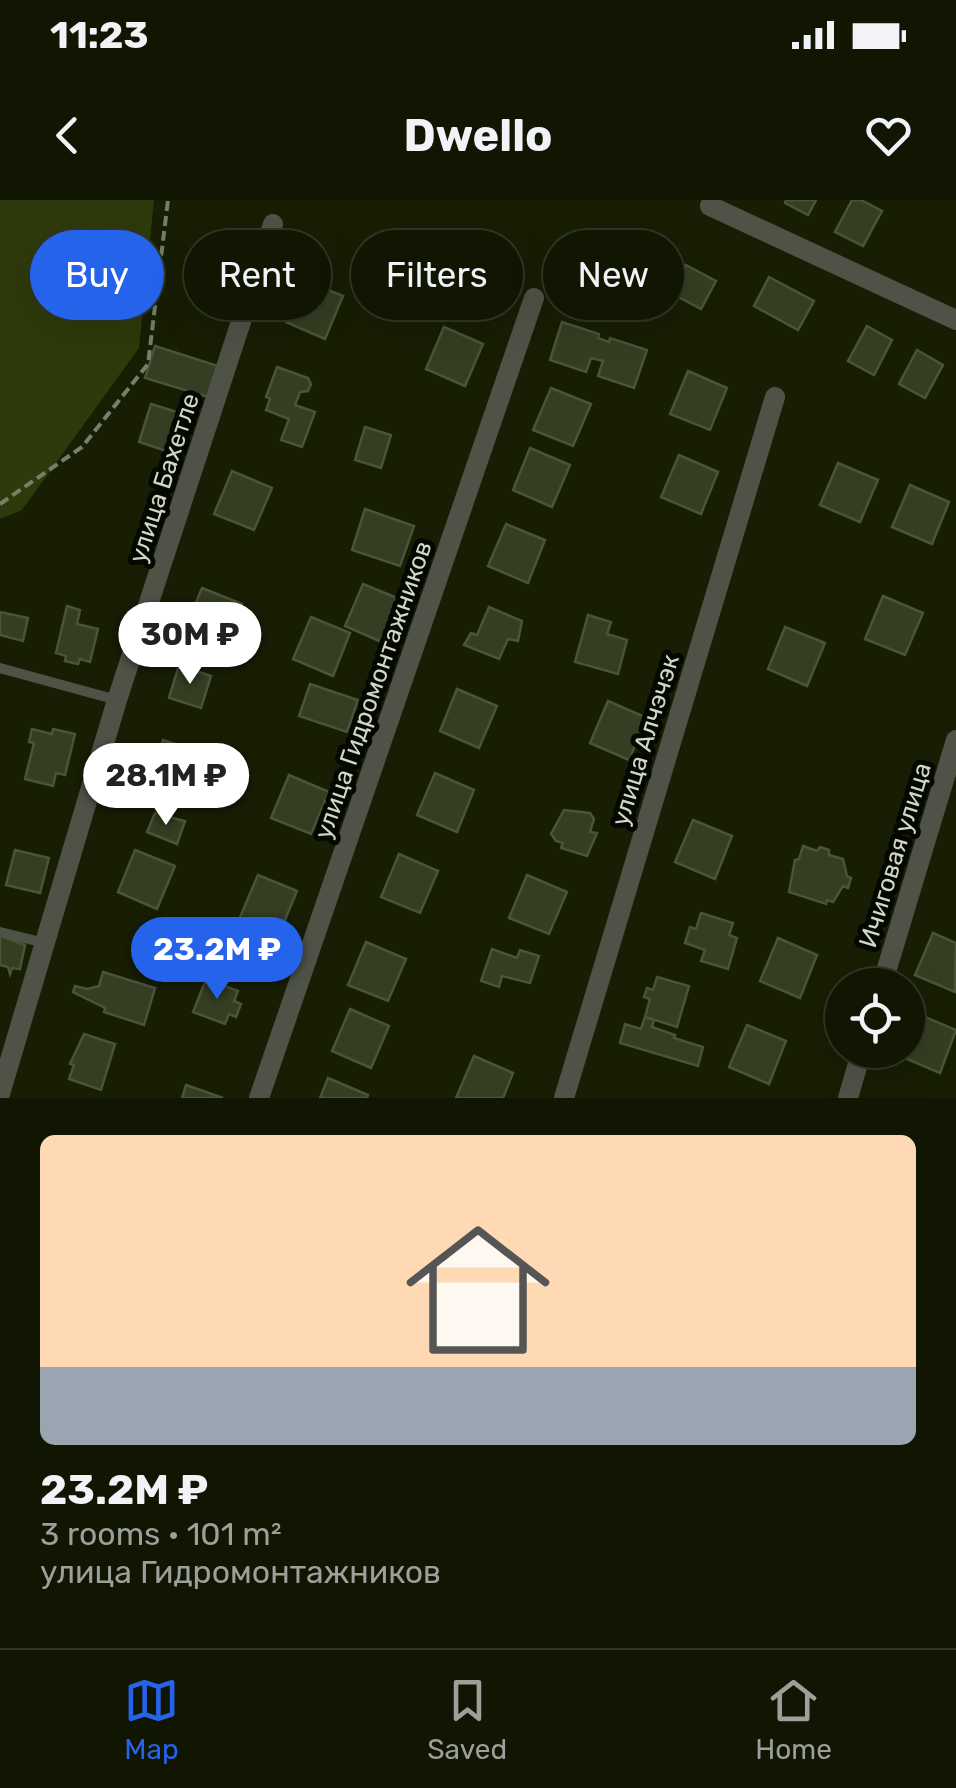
<!DOCTYPE html>
<html lang="en">
<head>
<meta charset="utf-8">
<style>
	body { margin:0; font-family:Rubik,sans-serif; background:#1e2312; color:#f1f3f6; height:100vh; display:flex; flex-direction:column; font-size:38px; white-space:nowrap }
	* { box-sizing:border-box; margin:0 }
	p { font-size:32px; color:#9c9f9a }
	.icon { flex:none; width:55px; height:55px; fill:none; stroke:currentColor; stroke-width:2; stroke-linecap:round; stroke-linejoin:round }
	.map { position:relative; height:898px; overflow:hidden }
	.side { display:flex; flex-direction:column; background:#111603; flex:1 }
	.side>* { flex:none }
	.banner { position:absolute; left:30px; top:30px; width:898px; height:90px; display:flex; gap:20px }
	.fabs { position:absolute; left:825px; top:768px; display:grid; gap:20px }
	.fabs a { display:grid; place-items:center; width:100px; height:100px; border-radius:50%; background:#111603; box-shadow:0 10px 40px #0002,0 0 0 2px #303525; font-size:50px }
	.price { position:absolute; translate:-50% -85px; padding:0 22px; border-radius:35px; background:#fff; color:#222; font-size:32px; line-height:65px; filter:drop-shadow(0 2px 5px #0008) }
	.price::after { content:''; position:absolute; left:50%; top:60px; width:30px; height:22px; margin-left:-15px; background:inherit; clip-path:polygon(0 0,100% 0,50% 100%) }
	.price.on { background:#2563eb; color:#fff }
	ul { padding:0; list-style:none }
	li { display:grid; align-content:center; gap:20px; height:530px; padding:0 40px }
	li+li { border-top:2px solid #303525 }
	li span { display:grid; place-items:center; height:310px; border-radius:15px; color:#555 }
	li>.icon { margin-inline-start:auto }
	span .icon { width:180px; height:180px; fill:#fffc; stroke-width:1 }
	li b { font-size:42px }
	.pill { padding:0 35px; border-radius:45px; background:#111603; box-shadow:0 10px 40px #0002,0 0 0 2px #303525; font-size:35px; line-height:90px }
	.pill.on { background:#2563eb; color:#fff }
	.status { display:flex; justify-content:space-between; align-items:center; height:70px; padding:0 50px; background:#111603; direction:ltr }
	.status svg { height:28px; fill:currentColor }
	header { display:flex; justify-content:space-between; align-items:center; height:130px; padding:0 40px; background:#111603; font-size:45px; font-weight:700 }
	.tab-bar { display:flex; justify-content:space-around; align-items:center; height:140px; border-top:2px solid #303525; background:#111603; font-size:28px; color:#9c9f9a }
	.tab-bar a { display:grid; justify-items:center; gap:5px }
	.tab-bar .on { color:#2563eb }
	.map>svg:first-child { display:block }
</style>
</head>
<body>
<div class="status"><b>11:23</b><svg viewBox="0 0 49 12"><path d="M0 12V9h3v3zM5 12V6h3v6zM10 12V3h3v9zM15 12V0h3v12zM26 1h20v11H26zM47 4h2v5h-2z"/></svg></div>
<header><svg class="icon" aria-label="back" viewBox="0 0 24 24"><path d="M15 5l-7 7 7 7"/></svg>Dwello<svg class="icon" aria-label="heart" viewBox="0 0 24 24"><path d="M12 20l-8-8c-3-5 5-10 8-4 3-6 11-1 8 4z"/></svg></header>
<div class="map">
<svg width="956" height="898" viewBox="0 0 956 898">
	<rect width="100%" height="100%" fill="#171e04"/>
	<polygon fill="#2e3a0b" points="0,0 154,0 139,148 22,310 0,319"/>
	<g fill="#353d22" stroke="#4b5438" stroke-width="2.5">
		<polygon points="786,0 816,0 808,15 785,3"/>
		<polygon points="852,0 861,0 882,11 863,46 835,32"/>
		<polygon points="446,53 465,59 462,67 476,71 478,66 490,70 488,75 505,81 502,89 496,86 489,107 469,101 467,105 451,100 454,91 441,87 448,66 443,64"/>
		<polygon points="686,65 716,81 701,109 671,93"/>
		<polygon points="769,77 814,101 798,130 754,106"/>
		<polygon points="304,80 343,96 325,139 286,122"/>
		<polygon points="562,122 599,134 598,138 609,142 610,138 647,150 634,188 598,176 603,161 591,158 586,172 550,160"/>
		<polygon points="867,126 892,140 874,175 848,161"/>
		<polygon points="444,127 483,144 465,186 426,169"/>
		<polygon points="155,146 218,166 208,197 145,178"/>
		<polygon points="917,150 943,165 925,198 899,184"/>
		<polygon points="277,167 308,178 311,184 308,191 300,192 295,205 315,212 302,247 281,240 289,219 266,210 270,199 266,197"/>
		<polygon points="688,171 727,188 710,230 670,214"/>
		<polygon points="551,188 591,204 573,246 533,230"/>
		<polygon points="151,204 190,216 178,255 139,242"/>
		<polygon points="365,227 391,235 381,268 355,260"/>
		<polygon points="530,248 570,265 552,307 513,290"/>
		<polygon points="679,255 718,272 701,314 661,297"/>
		<polygon points="838,263 878,280 860,322 820,305"/>
		<polygon points="232,271 272,288 254,330 214,314"/>
		<polygon points="910,285 949,302 932,344 892,327"/>
		<polygon points="365,309 414,326 400,366 352,350"/>
		<polygon points="506,324 545,340 528,383 488,366"/>
		<polygon points="363,384 402,400 384,443 345,426"/>
		<polygon points="202,388 242,404 232,428 192,412"/>
		<polygon points="883,396 923,413 905,455 865,439"/>
		<polygon points="67,406 80,410 77,424 98,429 90,462 80,459 78,464 65,461 66,456 56,453"/>
		<polygon points="489,407 522,421 518,441 508,439 499,459 464,445 471,433 477,435"/>
		<polygon points="0,412 28,418 23,441 0,435"/>
		<polygon points="588,415 611,422 607,434 627,440 618,474 575,462"/>
		<polygon points="311,417 350,433 333,476 293,459"/>
		<polygon points="785,427 825,443 807,486 768,469"/>
		<polygon points="179,465 211,476 201,508 169,498"/>
		<polygon points="310,484 358,500 347,532 299,516"/>
		<polygon points="457,489 497,506 479,548 440,531"/>
		<polygon points="608,501 647,518 629,560 590,543"/>
		<polygon points="32,529 52,534 53,529 75,534 65,575 56,573 53,586 25,579 34,543 29,542"/>
		<polygon points="163,540 197,551 181,602 146,591"/>
		<polygon points="435,573 474,590 457,632 417,615"/>
		<polygon points="289,575 329,592 311,634 271,618"/>
		<polygon points="564,610 590,613 594,619 590,632 597,633 587,656 561,648 563,643 556,641 551,634"/>
		<polygon points="155,613 185,621 177,644 147,632"/>
		<polygon points="693,620 732,636 715,679 675,662"/>
		<polygon points="803,646 817,651 820,647 829,650 829,655 843,659 847,676 851,678 848,688 843,686 833,702 827,700 826,704 789,692 795,660 799,659"/>
		<polygon points="15,650 49,658 40,693 6,685"/>
		<polygon points="135,650 175,666 157,709 118,692"/>
		<polygon points="399,654 438,671 420,713 381,697"/>
		<polygon points="258,675 297,691 279,734 240,717"/>
		<polygon points="527,675 567,692 549,734 509,718"/>
		<polygon points="701,713 733,723 729,735 737,738 728,769 701,761 705,750 685,743 690,727 696,729"/>
		<polygon points="933,733 956,743 955,792 915,775"/>
		<polygon points="0,736 25,745 20,769 12,768 10,774 8,767 0,765"/>
		<polygon points="778,738 817,755 800,798 760,781"/>
		<polygon points="366,742 406,759 388,801 348,785"/>
		<polygon points="492,749 517,758 520,750 539,756 530,783 502,776 499,787 481,781"/>
		<polygon points="103,772 155,788 144,825 104,812 105,808 73,792 75,786 87,789 99,786"/>
		<polygon points="657,777 689,786 677,827 645,817 650,799 644,797 647,788 653,790"/>
		<polygon points="206,779 238,791 234,801 241,804 236,817 229,814 225,824 193,812"/>
		<polygon points="350,809 389,826 371,868 332,851"/>
		<polygon points="918,814 956,830 940,873 900,856 903,850 908,850 908,838"/>
		<polygon points="645,817 654,820 652,827 675,835 674,838 703,847 698,866 620,843 625,824 641,829"/>
		<polygon points="747,825 786,841 769,884 729,867"/>
		<polygon points="84,834 115,844 101,890 69,879 74,865 70,864"/>
		<polygon points="474,856 513,873 503,898 456,898"/>
		<polygon points="328,878 368,895 367,898 320,898"/>
		<polygon points="186,885 223,898 182,898"/>
	</g>
	<g fill="none" stroke-linecap="round" stroke-linejoin="round">
		<polyline stroke="#777e69" stroke-width="4" stroke-dasharray="10 5" stroke-linecap="butt" points="0,304 82,247 148,164 168,0"/>
		<g stroke="#4f5347" stroke-width="10">
			<polyline points="0,468 117,500"/>
			<polyline points="0,732 45,743"/>
		</g>
		<g stroke="#4f5347" stroke-width="20">
			<polyline points="710,6 956,120"/>
			<polyline points="882,785 956,540"/>
			<polyline points="0,894 117,500 273,24"/>
			<polyline points="259,898 534,98"/>
			<polyline points="564,898 775,197"/>
			<polyline points="848,898 862,850"/>
		</g>
	</g>
	<g text-anchor="middle" dominant-baseline="central" stroke-width="10" stroke-linejoin="round" paint-order="stroke">
		<g font-size="25" fill="#d1d7c7" stroke="#050701">
			<text transform="translate(164 278) rotate(-72)">улица Бахетле</text>
			<text transform="translate(373 490) rotate(-71)">улица Гидромонтажников</text>
			<text transform="translate(645 540) rotate(-73)">улица Алчэчэк</text>
			<text transform="translate(895 655) rotate(-73)">Ичиговая улица</text>
		</g>
	</g>
</svg>
<div class="fabs">
<a><svg class="icon" aria-label="locate" viewBox="0 0 24 24"><circle cx="12" cy="12" r="6"/><path d="M12 2v4M12 18v4M2 12h4M18 12h4"/></svg></a>
</div>
<b class="price" style="left:190px;top:487px">30M ₽</b>
<b class="price" style="left:166px;top:628px">28.1M ₽</b>
<b class="price on" style="left:217px;top:802px">23.2M ₽</b>
<div class="banner">
<a class="pill on">Buy</a>
<a class="pill">Rent</a>
<a class="pill">Filters</a>
<a class="pill">New</a>
</div>
</div>
<section class="side">
<ul>
<li><span style="background:linear-gradient(#ffd9b3 75%,#9aa5b1 0)"><svg class="icon" aria-label="home" viewBox="0 0 24 24"><path d="M3 11l9-7 9 7M6 9v11h12V9"/></svg></span><div><b>23.2M ₽</b><p>3 rooms · 101 m²</p><p>улица Гидромонтажников</p></div></li>
</ul>
</section>
<nav class="tab-bar">
<a class="on"><svg class="icon" aria-label="map" viewBox="0 0 24 24"><path d="M3 6l6-2 6 2 6-2v14l-6 2-6-2-6 2zM9 4v14M15 6v14"/></svg>Map</a>
<a><svg class="icon" aria-label="saved" viewBox="0 0 24 24"><path d="M7 4h10v16l-5-4-5 4z"/></svg>Saved</a>
<a><svg class="icon" aria-label="home" viewBox="0 0 24 24"><path d="M3 11l9-7 9 7M6 9v11h12V9"/></svg>Home</a>
</nav>
</body>
</html>
